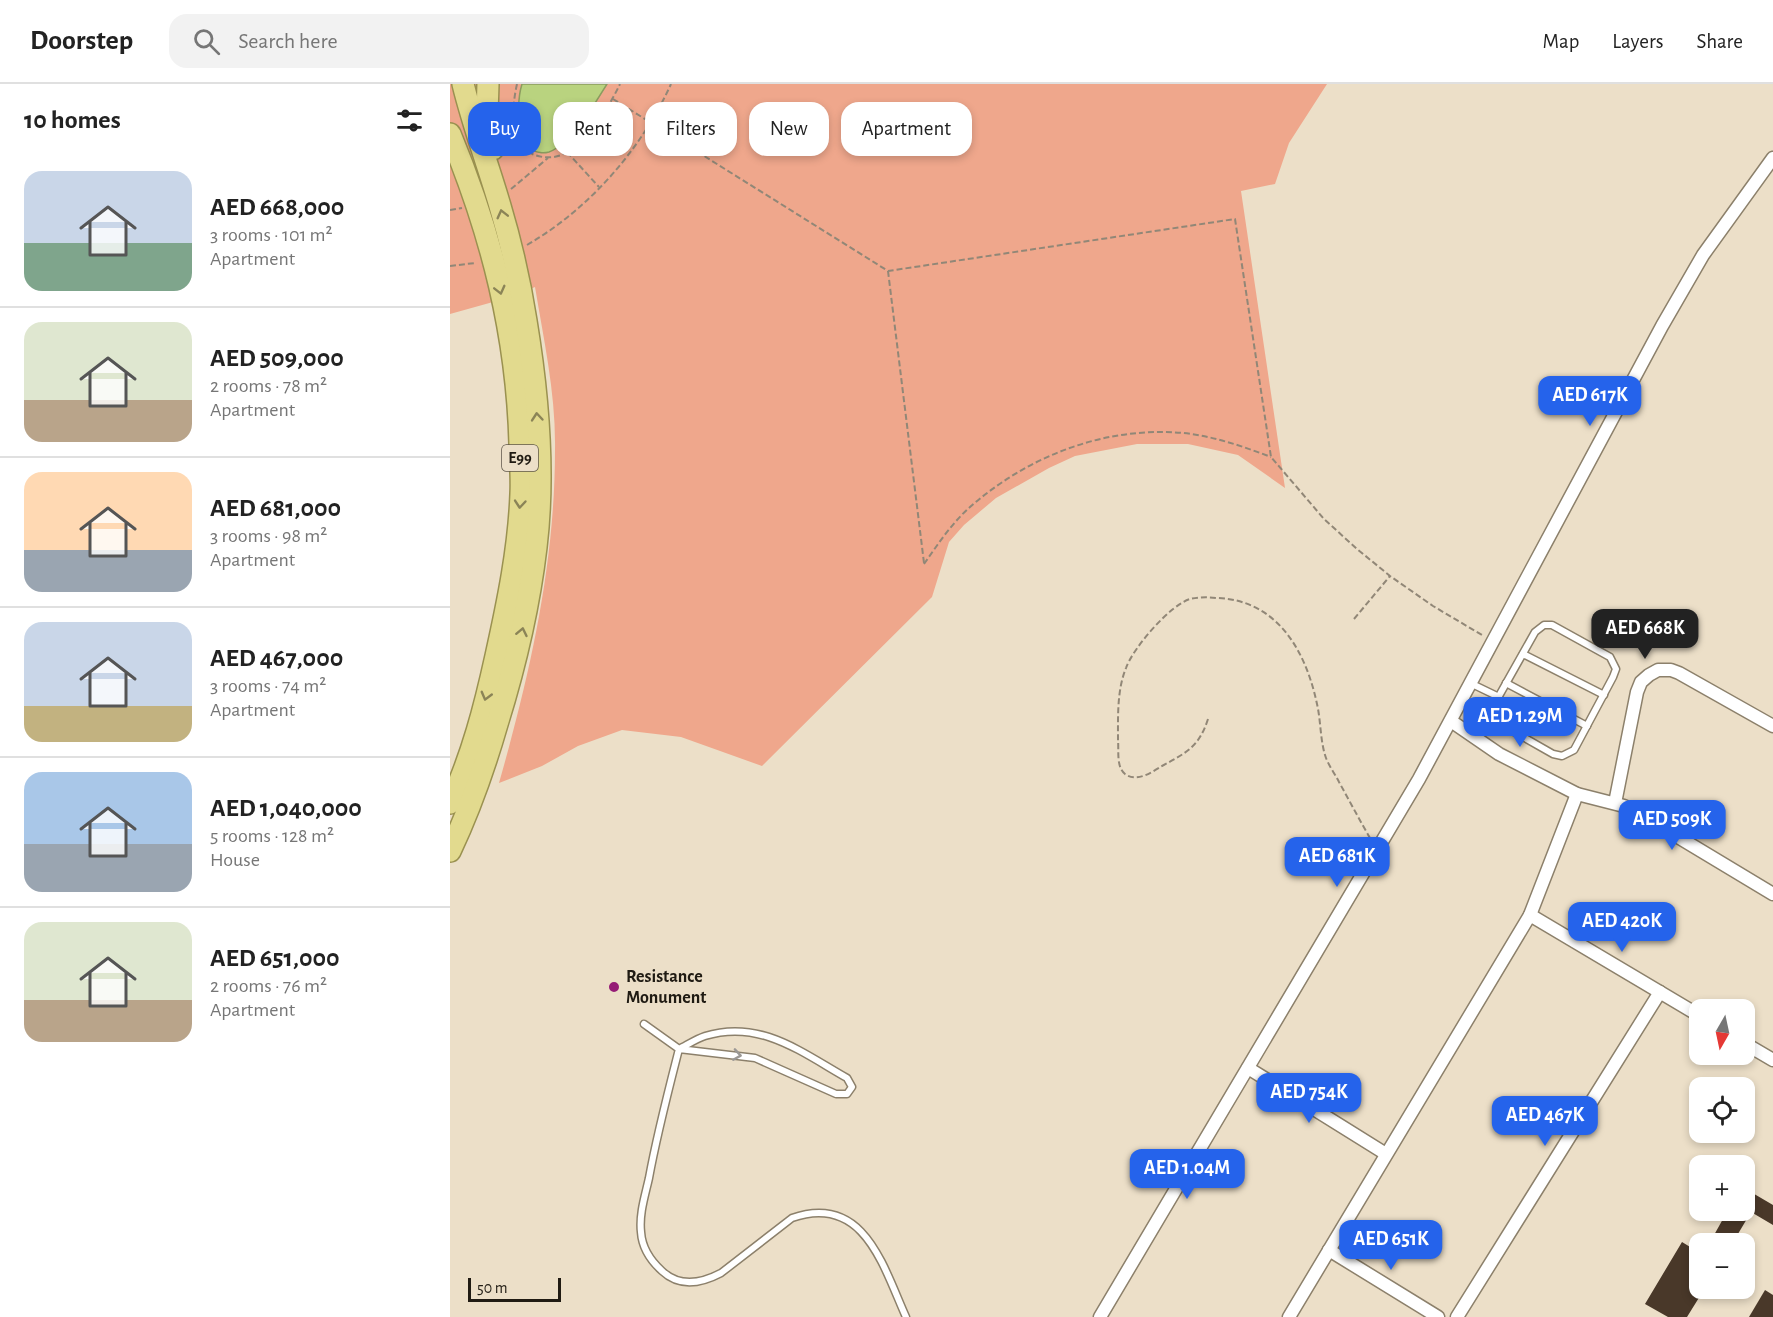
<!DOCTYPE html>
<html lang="en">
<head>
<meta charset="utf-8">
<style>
	body { margin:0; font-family:"Alegreya Sans",sans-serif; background:#f2f2f2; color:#222; height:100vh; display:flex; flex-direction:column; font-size:22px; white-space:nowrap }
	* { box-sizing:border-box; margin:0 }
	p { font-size:20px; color:#767676 }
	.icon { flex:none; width:33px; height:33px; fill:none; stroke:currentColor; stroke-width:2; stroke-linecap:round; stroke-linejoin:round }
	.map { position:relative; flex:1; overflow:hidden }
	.side { display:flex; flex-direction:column; background:#fff; width:450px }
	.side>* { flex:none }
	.guide { position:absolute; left:18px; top:18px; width:570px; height:54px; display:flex; gap:12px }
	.needle { width:39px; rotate:189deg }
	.buttons { position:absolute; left:1239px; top:915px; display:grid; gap:12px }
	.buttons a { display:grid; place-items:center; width:66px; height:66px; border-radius:12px; background:#fff; box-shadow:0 3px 9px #0003; font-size:30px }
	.scale { position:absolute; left:18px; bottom:15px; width:93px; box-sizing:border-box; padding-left:6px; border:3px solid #201b13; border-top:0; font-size:16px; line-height:21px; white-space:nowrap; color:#201b13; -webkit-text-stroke:4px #ecdfc8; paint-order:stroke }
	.price { position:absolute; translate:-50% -51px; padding:0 14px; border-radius:12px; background:#2563eb; color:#fff; font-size:20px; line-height:39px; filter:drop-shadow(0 2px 3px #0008) }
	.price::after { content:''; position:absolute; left:50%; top:36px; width:18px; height:14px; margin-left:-9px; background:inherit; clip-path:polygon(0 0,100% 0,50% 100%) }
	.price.on { background:#222; color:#fff }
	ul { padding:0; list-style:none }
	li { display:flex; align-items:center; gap:18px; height:150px; padding:0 24px }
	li+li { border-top:2px solid #e0e0e0 }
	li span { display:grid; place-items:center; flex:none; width:168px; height:120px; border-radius:18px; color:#555 }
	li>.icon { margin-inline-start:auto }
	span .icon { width:72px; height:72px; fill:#fffc; stroke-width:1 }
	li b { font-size:26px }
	h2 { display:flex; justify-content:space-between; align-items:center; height:72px; padding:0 24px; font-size:26px }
	.tag { padding:0 21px; border-radius:18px; background:#fff; box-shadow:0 3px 9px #0003; font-size:21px; line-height:54px }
	.tag.on { background:#2563eb; color:#fff }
	header { display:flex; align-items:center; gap:36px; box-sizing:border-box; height:84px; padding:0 30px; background:#fff; border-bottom:2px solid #e0e0e0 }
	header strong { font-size:28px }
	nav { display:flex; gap:33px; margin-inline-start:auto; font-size:21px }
	.search { width:420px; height:54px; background:#f2f2f2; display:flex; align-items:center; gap:15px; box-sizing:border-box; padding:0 21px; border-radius:18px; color:#767676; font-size:22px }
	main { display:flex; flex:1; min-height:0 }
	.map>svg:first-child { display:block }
</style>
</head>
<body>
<header>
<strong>Doorstep</strong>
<div class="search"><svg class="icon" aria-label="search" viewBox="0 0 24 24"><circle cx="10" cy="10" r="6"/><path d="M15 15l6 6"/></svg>Search here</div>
<nav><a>Map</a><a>Layers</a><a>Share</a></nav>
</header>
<main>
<section class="side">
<h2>10 homes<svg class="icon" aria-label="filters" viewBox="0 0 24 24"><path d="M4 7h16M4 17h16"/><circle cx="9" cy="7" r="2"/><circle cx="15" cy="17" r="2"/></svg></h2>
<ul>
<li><span style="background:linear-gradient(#c9d6e8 60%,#7fa58c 0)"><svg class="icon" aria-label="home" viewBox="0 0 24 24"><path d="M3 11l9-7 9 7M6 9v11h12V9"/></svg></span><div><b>AED 668,000</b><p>3 rooms · 101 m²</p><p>Apartment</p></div></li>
<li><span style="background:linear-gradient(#dfe7d0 65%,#b9a48a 0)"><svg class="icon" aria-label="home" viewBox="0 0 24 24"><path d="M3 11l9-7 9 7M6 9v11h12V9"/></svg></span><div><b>AED 509,000</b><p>2 rooms · 78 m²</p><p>Apartment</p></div></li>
<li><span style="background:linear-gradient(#ffd9b3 65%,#9aa5b1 0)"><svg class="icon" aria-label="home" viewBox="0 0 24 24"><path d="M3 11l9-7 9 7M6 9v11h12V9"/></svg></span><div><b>AED 681,000</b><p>3 rooms · 98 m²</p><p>Apartment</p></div></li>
<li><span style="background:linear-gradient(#c9d6e8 70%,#c2b280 0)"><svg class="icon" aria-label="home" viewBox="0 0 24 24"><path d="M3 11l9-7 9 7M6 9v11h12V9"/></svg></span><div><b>AED 467,000</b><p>3 rooms · 74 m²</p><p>Apartment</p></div></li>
<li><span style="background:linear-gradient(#a9c7e8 60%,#9aa5b1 0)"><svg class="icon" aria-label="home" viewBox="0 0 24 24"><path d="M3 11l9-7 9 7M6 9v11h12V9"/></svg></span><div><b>AED 1,040,000</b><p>5 rooms · 128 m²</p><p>House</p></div></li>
<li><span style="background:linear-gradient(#dfe7d0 65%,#b9a48a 0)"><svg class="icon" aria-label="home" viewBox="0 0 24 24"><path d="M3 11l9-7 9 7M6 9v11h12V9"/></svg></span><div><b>AED 651,000</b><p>2 rooms · 76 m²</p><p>Apartment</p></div></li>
</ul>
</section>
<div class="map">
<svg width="1323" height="1233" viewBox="0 0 1323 1233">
	<rect width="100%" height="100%" fill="#ecdfc8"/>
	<path fill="#efa78c" d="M 0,0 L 877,0 L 839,59 L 825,100 L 791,107 L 835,404 L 788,371 L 738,360 L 687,360 L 625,372 L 599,384 L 546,414 L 514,441 L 499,458 L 482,513 L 312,682 L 231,653 L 172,646 L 128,662 L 92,682 L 49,699 C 80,590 105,481 105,366 C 106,311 94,257 85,203 L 61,213 L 0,230 Z"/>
	<path fill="#b9d37f" stroke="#8b9c5f" stroke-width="1.5" d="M 72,0 L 157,0 C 147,17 118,62 99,68 C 92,70 87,68 81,66 C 68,48 66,20 72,0 Z"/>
	<g fill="#493829">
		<polygon points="1294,1104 1323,1121 1323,1141 1301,1128 1282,1160 1259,1160 1278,1126 1294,1126"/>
		<polygon points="1232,1158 1250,1169 1250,1204 1255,1204 1237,1233 1218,1233 1195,1220"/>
		<polygon points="1315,1206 1323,1211 1323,1233 1299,1233"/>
	</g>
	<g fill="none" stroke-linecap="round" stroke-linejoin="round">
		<defs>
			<g id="service">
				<path d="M 1094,541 L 1102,541 L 1160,573 L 1166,585 L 1163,593 L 1124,666 L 1112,672 L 1103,670 L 1052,641 C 1044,636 1042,628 1045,619 L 1085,548 Z"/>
				<polyline points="1073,570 1154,611"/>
				<polyline points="1020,599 1049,613"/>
				<polyline points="1056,599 1137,642"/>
				<path d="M 194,940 L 229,965 L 305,974 L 386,1010 L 397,1010 L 402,1003 L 397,994 C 351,968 310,935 255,952 C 246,955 237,961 229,965 C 218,1008 207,1050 199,1094 C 195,1112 189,1130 191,1148 C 192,1164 201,1177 212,1187 C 230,1204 252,1199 271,1189 L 342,1134 C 414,1109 433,1182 456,1233"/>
			</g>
			<g id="minor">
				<polyline points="1001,637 1049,670 1127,710 1174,722 1185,727 1323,810"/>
				<polyline points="1165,719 1187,608 1191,598 1199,591 1208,586 1221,586 1229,589 1323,642"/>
				<polyline points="1080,831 1250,932"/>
				<polyline points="1294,959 1323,976"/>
				<polyline points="798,984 936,1070"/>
				<polyline points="879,1166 988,1233"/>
				<polyline points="650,1233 969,695 1212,242 1253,171 1323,74"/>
				<polyline points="839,1233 1080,831 1127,710"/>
				<polyline points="1007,1233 1210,908"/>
			</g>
			<g id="trunk">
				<polyline points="38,0 37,30 43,65"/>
				<path d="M 0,50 C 42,151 67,251 70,360 C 70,376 72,393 71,410 C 69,464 58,518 46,572 C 35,622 22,673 0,719"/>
				<path d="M 0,767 C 20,725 34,685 47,640 C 65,582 79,523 86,463 C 95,389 88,310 76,237 C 70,198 61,159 50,122 C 38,81 23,41 13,0"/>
			</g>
		</defs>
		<use href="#service" stroke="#8c806b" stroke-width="9"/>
		<use href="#minor" stroke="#8c806b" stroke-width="15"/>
		<use href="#trunk" stroke="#9a9150" stroke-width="24"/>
		<g stroke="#918777" stroke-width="2" stroke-dasharray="6 3" stroke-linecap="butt">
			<path d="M 67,0 C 61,26 59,69 93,73 C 100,74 109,73 115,69 C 139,55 158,25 170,0"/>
			<polyline points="163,15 438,187 785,135 821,373 874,435 907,465 940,492 983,522 1032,551"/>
			<polyline points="117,68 149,103"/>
			<polyline points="61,105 98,74"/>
			<polyline points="0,126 12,124"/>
			<path d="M 77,161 C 139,125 191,66 221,0"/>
			<polyline points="0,182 25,179"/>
			<polyline points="438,187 474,479"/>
			<path d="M 474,480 C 488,460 502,439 520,423 C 578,372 655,342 733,349 C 763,352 792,362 821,373"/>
			<polyline points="904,535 940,492"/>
			<path d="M 758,635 C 749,663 736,669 712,682 C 702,688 687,699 675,690 C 666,683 669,666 668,656 C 668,632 667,606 676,584 C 683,564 720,521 740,515 C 749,513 758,513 767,514 C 828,516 856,568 867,620 C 871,637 870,657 876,674 C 879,682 885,690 889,698 C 899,716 909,735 920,754"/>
		</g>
		<use href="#service" stroke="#fff" stroke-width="6"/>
		<use href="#minor" stroke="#fff" stroke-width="12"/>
		<use href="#trunk" stroke="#e2da8e" stroke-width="21"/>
	</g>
	<defs><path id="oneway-chevron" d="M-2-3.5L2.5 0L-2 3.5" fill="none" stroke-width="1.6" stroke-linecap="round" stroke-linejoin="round" transform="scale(1.5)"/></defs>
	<g stroke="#8b8457">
		<use href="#oneway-chevron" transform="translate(52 130) rotate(-104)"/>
		<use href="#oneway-chevron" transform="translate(50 206) rotate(76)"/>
		<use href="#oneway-chevron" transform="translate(87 333) rotate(-95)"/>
		<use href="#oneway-chevron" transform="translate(70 420) rotate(95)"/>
		<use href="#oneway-chevron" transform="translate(72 548) rotate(-78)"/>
		<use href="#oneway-chevron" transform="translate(36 612) rotate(105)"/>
	</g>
	<use stroke="#9b9895" href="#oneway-chevron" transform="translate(287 971) rotate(9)"/>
	<circle fill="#951b75" stroke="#ecdfc8" stroke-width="2" cx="164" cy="903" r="6"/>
	<g text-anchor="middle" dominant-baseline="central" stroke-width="6" stroke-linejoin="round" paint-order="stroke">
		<rect fill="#ecdfc8" stroke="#5d5649" stroke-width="1.5" x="52" y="361" width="36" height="26" rx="4.5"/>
		<g font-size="16" font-weight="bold" fill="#201b13">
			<text x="70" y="374">E99</text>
		</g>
		<g font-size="18" font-weight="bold" fill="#201b13" stroke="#ecdfc8" text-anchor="start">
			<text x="176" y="893">Resistance<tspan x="176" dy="21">Monument</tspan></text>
		</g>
	</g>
</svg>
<div class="buttons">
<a><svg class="needle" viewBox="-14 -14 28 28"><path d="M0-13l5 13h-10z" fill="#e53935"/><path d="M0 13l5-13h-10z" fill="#767676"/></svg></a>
<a><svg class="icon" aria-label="locate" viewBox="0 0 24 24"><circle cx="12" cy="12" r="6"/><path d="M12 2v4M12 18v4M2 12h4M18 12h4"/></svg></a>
<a>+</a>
<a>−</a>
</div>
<div class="scale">50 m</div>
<b class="price" style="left:1140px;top:343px">AED 617K</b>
<b class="price on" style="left:1195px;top:576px">AED 668K</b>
<b class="price" style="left:1070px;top:664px">AED 1.29M</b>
<b class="price" style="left:1222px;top:767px">AED 509K</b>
<b class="price" style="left:887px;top:804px">AED 681K</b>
<b class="price" style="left:1172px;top:869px">AED 420K</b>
<b class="price" style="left:859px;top:1040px">AED 754K</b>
<b class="price" style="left:1095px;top:1063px">AED 467K</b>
<b class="price" style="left:737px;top:1116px">AED 1.04M</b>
<b class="price" style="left:941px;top:1187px">AED 651K</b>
<div class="guide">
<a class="tag on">Buy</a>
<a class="tag">Rent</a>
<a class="tag">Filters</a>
<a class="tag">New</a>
<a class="tag">Apartment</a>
</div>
</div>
</main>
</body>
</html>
